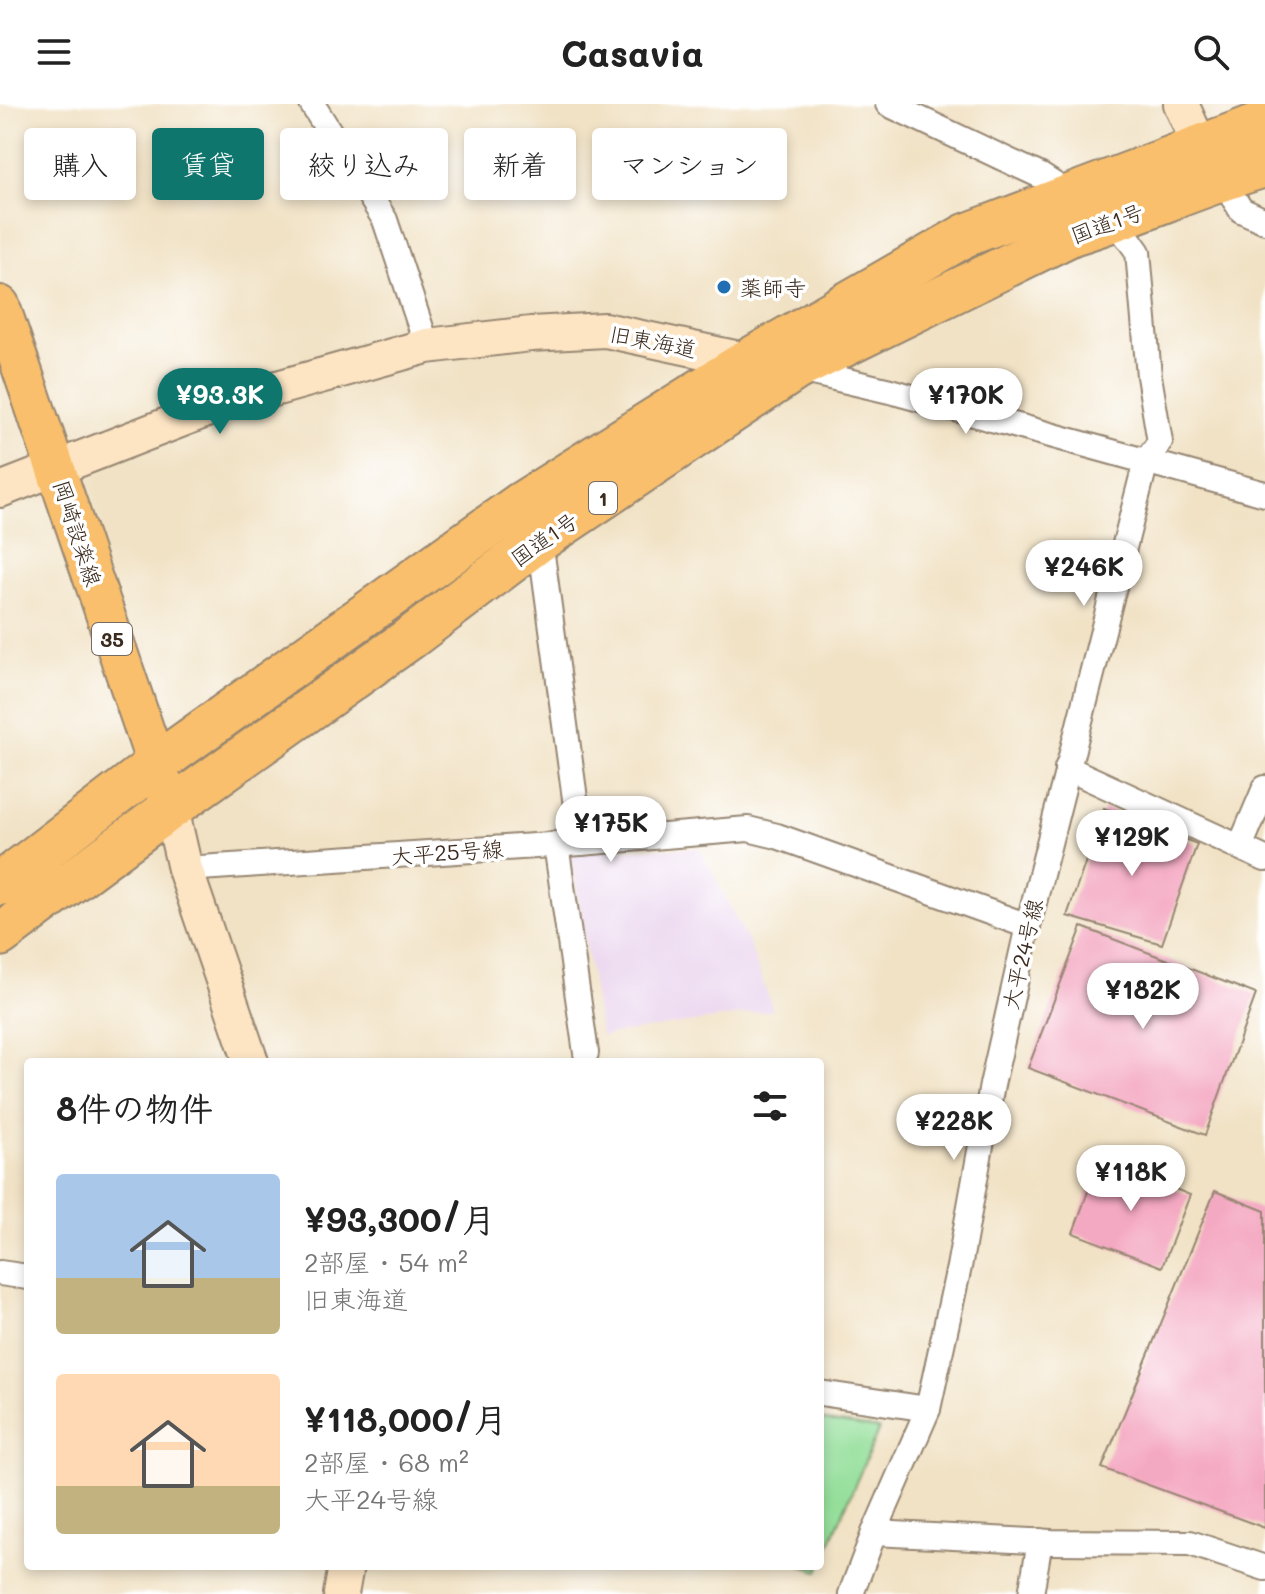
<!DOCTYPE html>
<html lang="ja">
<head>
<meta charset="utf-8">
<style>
	body { margin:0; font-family:Mali,"Klee One",sans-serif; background:#f6f6f6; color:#222; height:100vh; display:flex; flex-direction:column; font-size:30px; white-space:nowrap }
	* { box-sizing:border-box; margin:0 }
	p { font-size:26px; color:#767676 }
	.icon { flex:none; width:44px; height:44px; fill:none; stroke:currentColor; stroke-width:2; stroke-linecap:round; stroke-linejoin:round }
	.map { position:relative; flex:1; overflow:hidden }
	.panel { position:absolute; left:24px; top:954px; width:800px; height:512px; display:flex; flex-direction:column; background:#fff; border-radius:8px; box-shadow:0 4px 12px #0003 }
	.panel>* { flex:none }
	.banner { position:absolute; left:24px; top:24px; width:800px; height:72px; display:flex; gap:16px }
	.price { position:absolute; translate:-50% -68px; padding:0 18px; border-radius:28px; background:#fff; color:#222; font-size:26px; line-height:52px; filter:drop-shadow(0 2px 4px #0008) }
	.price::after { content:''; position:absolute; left:50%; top:48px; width:24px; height:18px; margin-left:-12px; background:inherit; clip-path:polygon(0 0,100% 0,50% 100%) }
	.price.active { background:#0f766e; color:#fff }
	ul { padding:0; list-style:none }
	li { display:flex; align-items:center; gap:24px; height:200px; padding:0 32px }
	li span { display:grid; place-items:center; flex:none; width:224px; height:160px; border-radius:8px; color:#555 }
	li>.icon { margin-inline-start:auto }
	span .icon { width:96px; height:96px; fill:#fffc; stroke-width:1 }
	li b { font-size:34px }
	h2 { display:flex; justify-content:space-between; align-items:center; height:96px; padding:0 32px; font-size:34px }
	.pill { padding:0 28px; border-radius:8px; background:#fff; box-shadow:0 4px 12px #0003; font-size:28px; line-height:72px }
	.pill.active { background:#0f766e; color:#fff }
	header { display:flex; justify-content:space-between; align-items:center; height:104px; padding:0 32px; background:#fff; font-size:36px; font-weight:700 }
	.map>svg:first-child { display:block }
</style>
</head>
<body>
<header><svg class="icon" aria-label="menu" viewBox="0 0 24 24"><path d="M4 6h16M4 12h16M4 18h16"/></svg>Casavia<svg class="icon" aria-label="search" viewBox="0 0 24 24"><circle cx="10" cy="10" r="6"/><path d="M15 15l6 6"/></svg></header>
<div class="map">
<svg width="1265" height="1490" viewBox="0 0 1265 1490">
	<rect width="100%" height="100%" fill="#fff"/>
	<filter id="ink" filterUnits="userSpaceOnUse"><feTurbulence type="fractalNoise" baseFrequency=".0125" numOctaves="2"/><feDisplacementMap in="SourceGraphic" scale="16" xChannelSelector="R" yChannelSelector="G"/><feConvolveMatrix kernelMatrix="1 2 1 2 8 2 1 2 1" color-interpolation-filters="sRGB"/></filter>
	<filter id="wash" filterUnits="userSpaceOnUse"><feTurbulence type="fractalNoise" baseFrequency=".006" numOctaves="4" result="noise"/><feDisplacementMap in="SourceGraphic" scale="32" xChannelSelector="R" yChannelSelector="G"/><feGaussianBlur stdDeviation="1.8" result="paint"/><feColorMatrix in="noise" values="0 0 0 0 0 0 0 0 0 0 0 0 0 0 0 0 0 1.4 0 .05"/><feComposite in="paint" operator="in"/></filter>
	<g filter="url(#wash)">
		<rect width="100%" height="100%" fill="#f1e2c5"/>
		<polygon fill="#e9d2ed" points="700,744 749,840 773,906 601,932 570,746"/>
		<polygon fill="#95df9b" stroke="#68845c" stroke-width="2" points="820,1316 879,1325 818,1467 801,1462 820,1462"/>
		<g id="blocks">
			<g fill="#f4a9c2">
				<polygon points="1104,704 1197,740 1162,840 1067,812"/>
				<polygon points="1082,823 1256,890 1205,1031 1028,964"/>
				<polygon points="1100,1054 1190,1091 1162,1163 1073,1129"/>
				<polygon points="1215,1087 1265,1107 1265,1424 1102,1364"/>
			</g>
		</g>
	</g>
	<g filter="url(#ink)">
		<use href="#blocks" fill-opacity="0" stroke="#968672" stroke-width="2"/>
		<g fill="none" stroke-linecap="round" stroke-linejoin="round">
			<defs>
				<g id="street">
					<polyline points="312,0 385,116 427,242"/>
					<polyline points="888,0 1041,72 1069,90"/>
					<polyline points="1221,74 1241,106 1265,117"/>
					<polyline points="796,265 890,287 1265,390"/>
					<polyline points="540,436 581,739"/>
					<polyline points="1067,664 1265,755"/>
					<polyline points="556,740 586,949"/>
					<polyline points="1240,743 1265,684"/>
					<polyline points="185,765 581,739 748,725 777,732 1028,822"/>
					<polyline points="0,1169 28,1173"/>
					<polyline points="820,1289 928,1305"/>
					<polyline points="874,1429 1052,1438 1190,1439 1265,1464"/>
					<polyline points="851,1490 874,1429 928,1305 959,1163 992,981 1028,822 1146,357 1160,338 1149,272 1138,148 1116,117"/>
					<polyline points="1031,1490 1040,1437"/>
				</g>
				<g id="secondary">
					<polyline points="1181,0 1200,42 1215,64"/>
					<polyline points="0,386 224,299 427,242 531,230 605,226 763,260"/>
					<polyline points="171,704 185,765 251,958"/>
					<polyline points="341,1490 346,1462"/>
				</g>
				<polyline id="primary" points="0,201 171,704"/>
				<g id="highway">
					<polyline points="0,780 155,661 520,400 747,257 966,131 1265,18"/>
					<path d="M 0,831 L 171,704 L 413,532 L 540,436 L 796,265 L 1072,130 C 1138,110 1199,81 1265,62"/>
				</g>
			</defs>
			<use href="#street" stroke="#968672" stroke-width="28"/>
			<use href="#secondary" stroke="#968672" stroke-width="38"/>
			<use href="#primary" stroke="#968672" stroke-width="42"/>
			<use href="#highway" stroke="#968672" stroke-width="46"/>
			<use href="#street" stroke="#fff" stroke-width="24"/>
			<use href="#secondary" stroke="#fde5c4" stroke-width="34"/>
			<use href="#primary" stroke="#f9bf6c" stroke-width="38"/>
			<use href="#highway" stroke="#f9bf6c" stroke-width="42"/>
		</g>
	</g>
	<circle fill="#1f6fb2" stroke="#fff" stroke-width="3" cx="724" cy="183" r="8"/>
	<g text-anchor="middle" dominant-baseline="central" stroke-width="7" stroke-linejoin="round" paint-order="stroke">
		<g fill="#fff" stroke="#766a62" stroke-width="2">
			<rect x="589" y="378" width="28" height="32" rx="6"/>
			<rect x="92" y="519" width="40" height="32" rx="6"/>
		</g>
		<g font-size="20" font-weight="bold" fill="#3b2a1e">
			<text x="603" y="394">1</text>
			<text x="112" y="535">35</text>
		</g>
		<g font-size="22" fill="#3b2a1e" stroke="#fff">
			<text transform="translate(1107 119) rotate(-20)">国道1号</text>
			<text transform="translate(653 237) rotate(11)">旧東海道</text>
			<text transform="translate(78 429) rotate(72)">岡崎設楽線</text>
			<text transform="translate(544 435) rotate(-35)">国道1号</text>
			<text transform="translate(447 748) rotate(-4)">大平25号線</text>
			<text transform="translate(1022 850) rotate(-77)">大平24号線</text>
		</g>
		<g font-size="22" fill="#3b2a1e" stroke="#fff" text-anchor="start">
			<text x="740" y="183">薬師寺</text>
		</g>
	</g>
</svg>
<b class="price active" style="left:220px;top:332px">¥93.3K</b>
<b class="price" style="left:966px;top:332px">¥170K</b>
<b class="price" style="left:1084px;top:504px">¥246K</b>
<b class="price" style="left:611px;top:760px">¥175K</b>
<b class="price" style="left:1132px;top:774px">¥129K</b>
<b class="price" style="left:1143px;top:927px">¥182K</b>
<b class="price" style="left:954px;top:1058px">¥228K</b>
<b class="price" style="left:1131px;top:1109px">¥118K</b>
<div class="banner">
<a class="pill">購入</a>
<a class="pill active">賃貸</a>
<a class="pill">絞り込み</a>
<a class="pill">新着</a>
<a class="pill">マンション</a>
</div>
<section class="panel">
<h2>8件の物件<svg class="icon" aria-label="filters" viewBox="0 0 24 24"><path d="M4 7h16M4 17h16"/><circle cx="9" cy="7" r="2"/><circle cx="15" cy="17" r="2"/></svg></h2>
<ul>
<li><span style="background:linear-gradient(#a9c7e8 65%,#c2b280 0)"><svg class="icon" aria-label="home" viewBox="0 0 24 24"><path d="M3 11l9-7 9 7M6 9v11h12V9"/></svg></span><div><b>¥93,300/月</b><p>2部屋 · 54 m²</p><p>旧東海道</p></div></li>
<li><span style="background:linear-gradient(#ffd9b3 70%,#c2b280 0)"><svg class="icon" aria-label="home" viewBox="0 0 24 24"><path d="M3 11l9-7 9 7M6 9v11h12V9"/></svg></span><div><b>¥118,000/月</b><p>2部屋 · 68 m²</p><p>大平24号線</p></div></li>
</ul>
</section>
</div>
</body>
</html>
